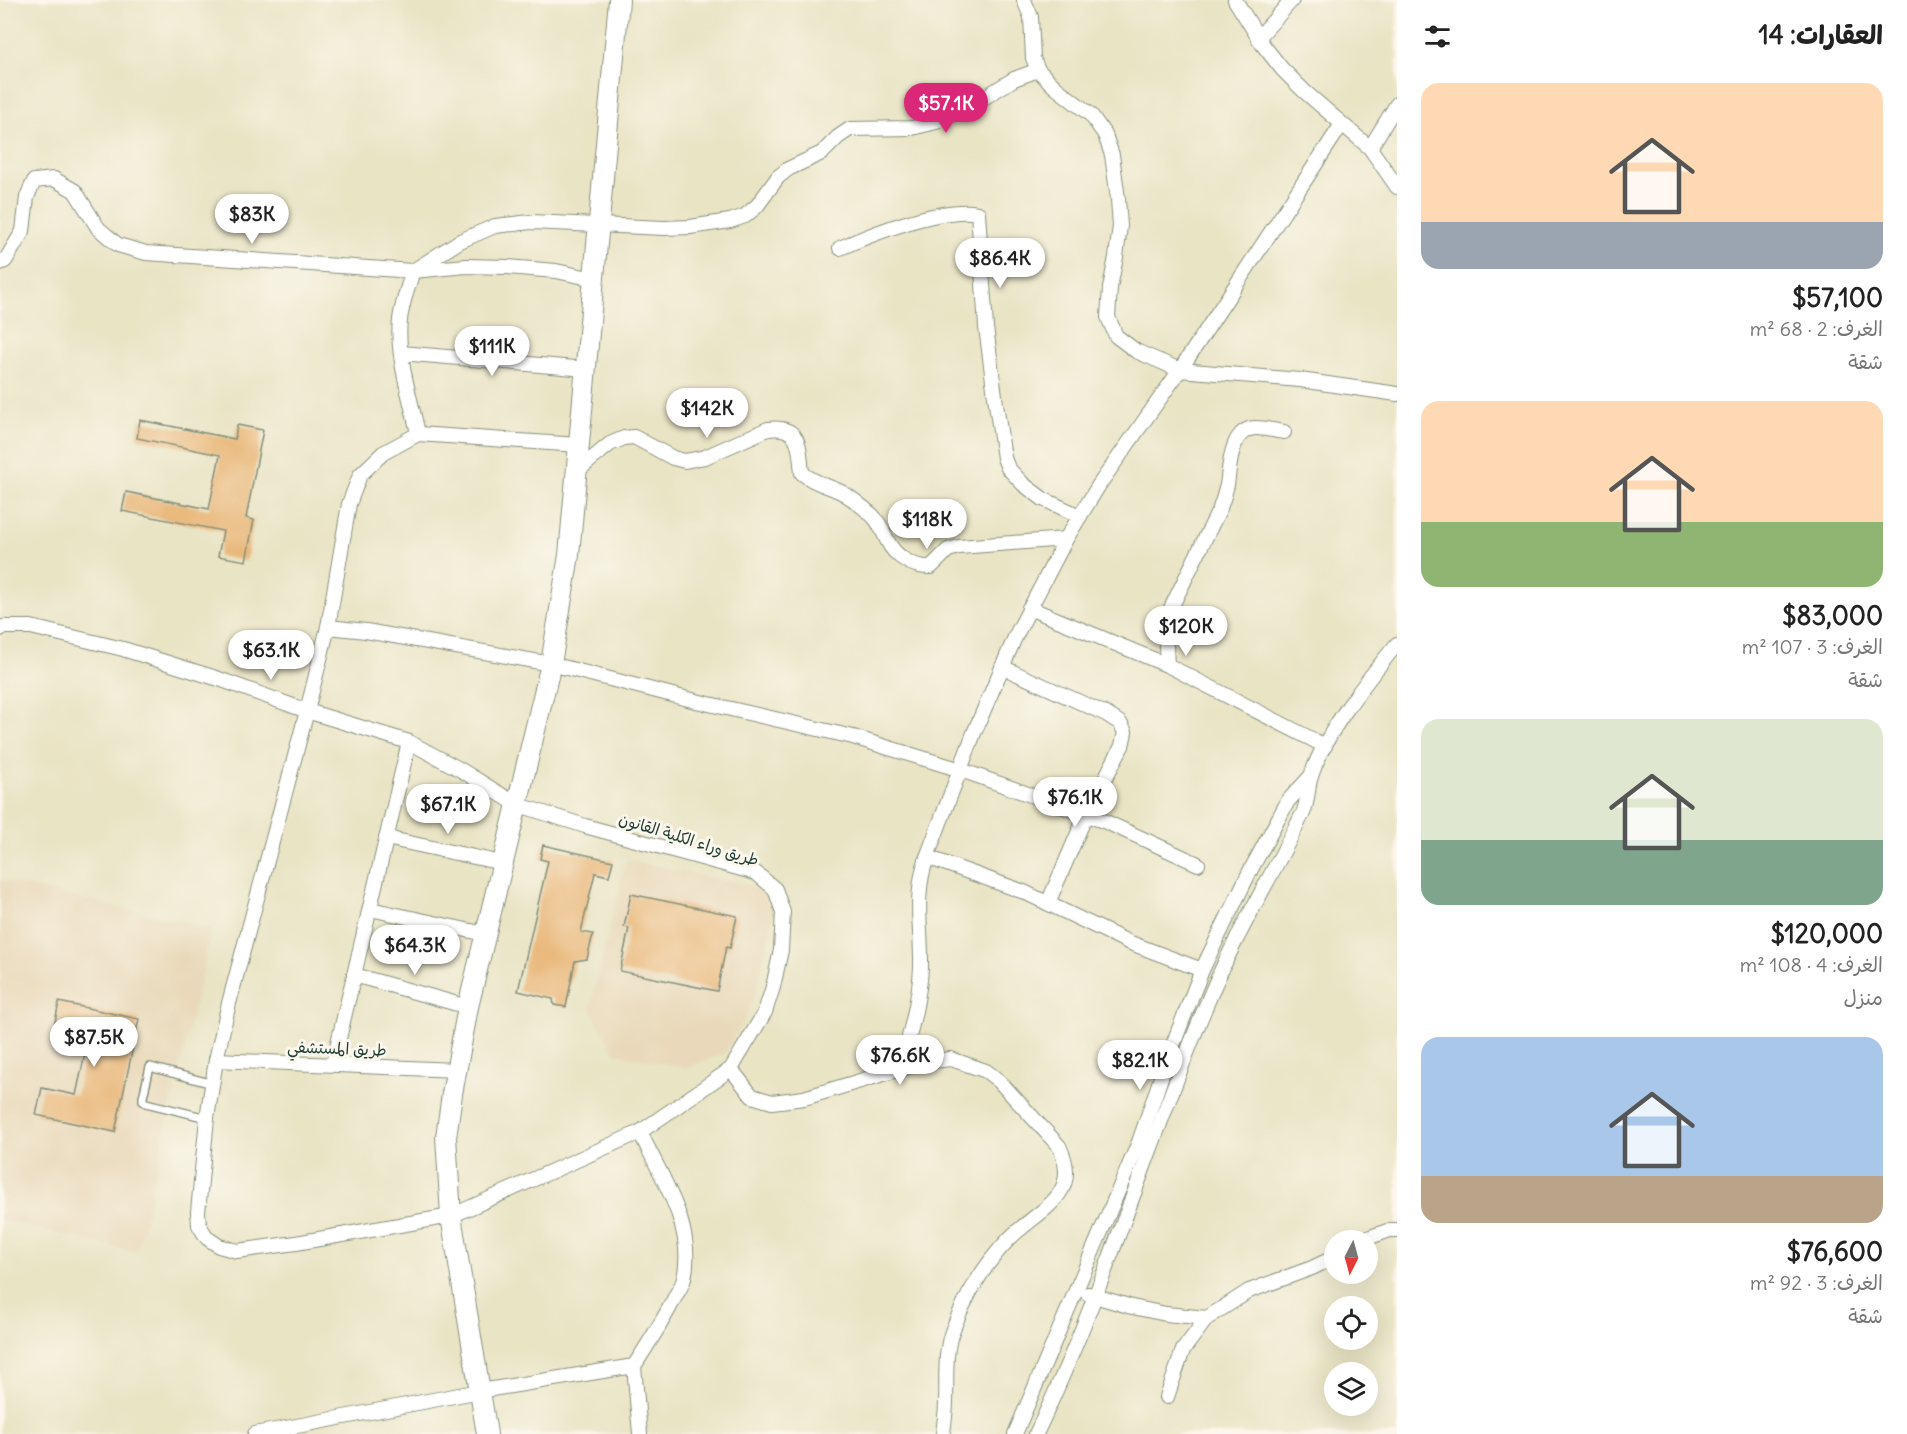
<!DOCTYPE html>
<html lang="ar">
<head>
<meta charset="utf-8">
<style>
	body { margin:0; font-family:Delius,"Playpen Sans Arabic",sans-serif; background:#f2f2f2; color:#222; direction:rtl; height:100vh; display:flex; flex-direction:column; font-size:22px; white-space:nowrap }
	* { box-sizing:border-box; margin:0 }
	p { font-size:20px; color:#767676 }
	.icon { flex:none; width:33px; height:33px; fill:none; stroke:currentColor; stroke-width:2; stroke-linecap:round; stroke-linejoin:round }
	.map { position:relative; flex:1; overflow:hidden; direction:ltr }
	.side { display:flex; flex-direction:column; background:#fff; width:510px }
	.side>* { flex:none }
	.needle { width:39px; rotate:186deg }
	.controls { position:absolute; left:1324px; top:1230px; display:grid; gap:12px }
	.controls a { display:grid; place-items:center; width:54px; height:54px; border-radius:50%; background:#fff; box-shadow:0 6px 24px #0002; font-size:30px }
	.price { position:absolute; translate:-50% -51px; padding:0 14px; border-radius:21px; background:#fff; color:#222; font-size:20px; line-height:39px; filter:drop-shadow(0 2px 3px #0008) }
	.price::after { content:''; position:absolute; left:50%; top:36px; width:18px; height:14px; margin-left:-9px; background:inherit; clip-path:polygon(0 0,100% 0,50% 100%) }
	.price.active { background:#db2777; color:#fff }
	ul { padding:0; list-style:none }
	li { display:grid; align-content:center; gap:12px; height:318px; padding:0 24px }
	li span { display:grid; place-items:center; height:186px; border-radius:18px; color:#555 }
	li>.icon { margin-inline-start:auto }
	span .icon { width:108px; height:108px; fill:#fffc; stroke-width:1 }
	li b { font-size:26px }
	h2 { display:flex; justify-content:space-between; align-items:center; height:72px; padding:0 24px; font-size:26px }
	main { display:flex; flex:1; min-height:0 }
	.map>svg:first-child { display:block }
</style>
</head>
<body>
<main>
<section class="side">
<h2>العقارات: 14<svg class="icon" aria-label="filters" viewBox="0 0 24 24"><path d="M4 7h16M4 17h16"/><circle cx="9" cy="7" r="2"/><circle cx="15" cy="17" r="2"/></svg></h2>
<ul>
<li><span style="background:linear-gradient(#ffd9b3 75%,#9aa5b1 0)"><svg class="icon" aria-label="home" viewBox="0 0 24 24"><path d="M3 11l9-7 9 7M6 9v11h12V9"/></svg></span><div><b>$57,100</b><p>الغرف: 2 · 68 m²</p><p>شقة</p></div></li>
<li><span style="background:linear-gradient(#ffd9b3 65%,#8fb573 0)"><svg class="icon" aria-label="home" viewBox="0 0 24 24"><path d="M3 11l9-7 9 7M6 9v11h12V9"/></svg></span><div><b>$83,000</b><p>الغرف: 3 · 107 m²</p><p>شقة</p></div></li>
<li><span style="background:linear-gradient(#dfe7d0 65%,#7fa58c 0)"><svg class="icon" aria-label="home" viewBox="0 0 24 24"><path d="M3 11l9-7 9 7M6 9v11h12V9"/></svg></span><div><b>$120,000</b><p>الغرف: 4 · 108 m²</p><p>منزل</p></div></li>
<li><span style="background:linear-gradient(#a9c7e8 75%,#b9a48a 0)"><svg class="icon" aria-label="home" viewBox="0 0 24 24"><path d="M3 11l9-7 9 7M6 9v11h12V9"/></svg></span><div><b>$76,600</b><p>الغرف: 3 · 92 m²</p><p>شقة</p></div></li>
</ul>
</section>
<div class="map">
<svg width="1397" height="1434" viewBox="0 0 1397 1434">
	<rect width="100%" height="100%" fill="#fbf7ec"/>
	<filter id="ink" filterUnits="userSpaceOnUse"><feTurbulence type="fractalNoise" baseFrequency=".0167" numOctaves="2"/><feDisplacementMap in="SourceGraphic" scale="12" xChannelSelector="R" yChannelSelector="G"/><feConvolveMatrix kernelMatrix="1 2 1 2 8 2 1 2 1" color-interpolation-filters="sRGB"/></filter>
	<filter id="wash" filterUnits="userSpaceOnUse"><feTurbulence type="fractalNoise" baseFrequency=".008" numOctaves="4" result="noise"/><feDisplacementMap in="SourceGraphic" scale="24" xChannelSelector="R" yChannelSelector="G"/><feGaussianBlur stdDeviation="1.35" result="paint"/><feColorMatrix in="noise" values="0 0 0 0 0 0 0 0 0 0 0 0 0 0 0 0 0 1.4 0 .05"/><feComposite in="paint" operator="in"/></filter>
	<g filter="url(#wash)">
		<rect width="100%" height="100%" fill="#e9e4c4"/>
		<g fill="#e9d9ba">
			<polygon points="626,860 757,887 775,912 752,1005 725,1053 686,1068 615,1053 590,1009"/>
			<polygon points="0,880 212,929 137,1252 0,1220"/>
		</g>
		<g id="blocks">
			<g fill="#e9b87a">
				<polygon points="140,420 235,439 237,425 263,430 246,518 254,520 246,561 218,556 223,531 122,511 126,492 209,509 220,455 137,438"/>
				<polygon points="543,845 613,861 609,876 595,873 581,932 593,934 587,959 575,961 566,1007 554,1005 553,999 518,991 548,861 540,859"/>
				<polygon points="631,894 737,916 730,948 726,947 717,991 620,971 629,928 624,927"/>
				<polygon points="59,1002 139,1019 115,1132 36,1115 42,1088 76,1095 88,1040 53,1032"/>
			</g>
		</g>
	</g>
	<g filter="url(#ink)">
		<use href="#blocks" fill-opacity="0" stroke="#84907c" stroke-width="1.5"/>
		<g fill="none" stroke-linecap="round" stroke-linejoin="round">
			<defs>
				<polyline id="lane" points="207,1118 146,1103 143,1101 143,1097 150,1067 213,1084"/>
				<g id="street">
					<polyline points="1024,0 1031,17 1033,58 1038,70 1055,87 1091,115 1105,135 1112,155 1118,199 1120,226 1116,257 1110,288 1108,317 1116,336 1136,351 1180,370 1300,380 1397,394"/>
					<polyline points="1235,0 1263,45 1282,69 1304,91 1370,148 1397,187"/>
					<polyline points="1258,38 1292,0"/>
					<polyline points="1370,148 1397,104"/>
					<path d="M 840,248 C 874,233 943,206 978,213 L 986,327 L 996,404 L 1004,458 L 1008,468 L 1023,484 L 1043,499 L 1080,516"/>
					<polyline points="0,263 5,261 23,231 27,197 34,181 54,179 75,191 98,228 118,245 146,253 413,271 466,266 507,267 556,271 594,279"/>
					<polyline points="401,353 586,369"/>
					<path d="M 418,434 C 411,399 396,356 400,320 C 402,303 408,287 413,271 L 460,241 L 495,226 L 531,222 L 664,228 L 690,227 L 730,221 L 745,216 L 757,206 L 778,177 L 788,169 L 822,153 L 838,137 L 850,129 L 912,128 L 936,122 L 977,102 L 1014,79 L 1038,70"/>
					<path d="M 576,472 L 610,444 L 624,438 L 634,437 L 673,458 L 685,461 L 705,457 L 768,429 C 802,425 799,448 802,473 C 814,483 826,485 839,491 C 852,497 863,507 873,516 C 880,523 883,532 887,540 C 895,557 913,568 931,567 L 948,550 L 959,547 L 1066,539"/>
					<polyline points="1029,608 1167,665 1325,746"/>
					<polyline points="328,627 366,631 551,664 696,701 853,737 961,770 1106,822 1198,864"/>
					<polyline points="0,629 3,627 31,627 123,649 219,679 307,711 409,742 461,770 516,804 585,826 756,873 775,889 783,912 781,950 773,987 765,1012 731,1069 640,1132 451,1216 296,1243 237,1251 219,1246 207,1238 199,1225 198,1212 207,1118 216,1060 229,1003 307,711 328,627 349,504 360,475 383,453 418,434 579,445"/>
					<path d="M 1167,665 L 1165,627 L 1168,614 L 1220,508 C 1223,500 1225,493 1227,485 C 1230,466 1230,428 1256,428 C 1265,428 1275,431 1284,432"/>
					<polyline points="1002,667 1106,714 1120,723 1125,732 1122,746 1086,815 1048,903"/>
					<polyline points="386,838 502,863"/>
					<polyline points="370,909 485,934"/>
					<polyline points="1202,970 1128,942 1024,892 927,857 974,733 1016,635 1066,539 1099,485 1180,370 1342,124"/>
					<polyline points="354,975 468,1007"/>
					<polyline points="216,1060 456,1070"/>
					<polyline points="333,1064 409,742"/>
					<path d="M 731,1069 L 752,1096 L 772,1102 L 804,1098 L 923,1062 L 951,1059 L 986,1071 L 999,1081 L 1059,1146 C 1084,1196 1037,1210 1009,1239 C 985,1264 965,1297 953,1329 C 944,1351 947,1378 946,1402 C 946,1413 944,1423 943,1434"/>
					<path d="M 901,1069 C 909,1036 919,1002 921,968 C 922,928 913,897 927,857"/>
					<polyline points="1362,1240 1390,1230 1397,1230"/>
					<polyline points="1088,1294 1132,1307 1166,1314 1207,1318 1249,1291 1312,1268 1335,1257"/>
					<polyline points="634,1366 640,1434"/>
					<polyline points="1167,1397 1183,1350 1207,1318"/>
					<path d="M 255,1434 L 480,1391 L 634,1366 C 649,1343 664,1320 676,1295 C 679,1290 683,1284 684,1278 C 696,1227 661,1177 640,1132"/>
					<polyline points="1015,1434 1139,1142 1167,1060 1202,970 1249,873 1288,801 1311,776"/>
					<path d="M 1036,1434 C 1103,1294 1148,1144 1208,1001 C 1233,939 1268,883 1298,823 C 1300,818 1304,813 1305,807 C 1308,797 1308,786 1311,776 C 1326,731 1367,680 1397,644"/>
				</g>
				<polyline id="secondary" points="487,1434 451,1216 446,1137 452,1094 468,1007 551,664 569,555 619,0"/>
			</defs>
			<use href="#lane" stroke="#84907c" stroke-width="10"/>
			<use href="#street" stroke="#84907c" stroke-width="16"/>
			<use href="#secondary" stroke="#84907c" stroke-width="22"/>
			<use href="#lane" stroke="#fff" stroke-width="7"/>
			<use href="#street" stroke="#fff" stroke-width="14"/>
			<use href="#secondary" stroke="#fff" stroke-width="20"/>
		</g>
	</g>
	<g text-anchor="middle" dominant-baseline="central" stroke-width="6" stroke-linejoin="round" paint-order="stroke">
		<g font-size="16" fill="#1f3d34" stroke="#fbf7ec">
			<text transform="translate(689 839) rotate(17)">طريق وراء الكلية القانون</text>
			<text transform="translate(337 1048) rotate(2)">طريق المستشفي</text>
		</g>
	</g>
</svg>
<div class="controls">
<a><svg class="needle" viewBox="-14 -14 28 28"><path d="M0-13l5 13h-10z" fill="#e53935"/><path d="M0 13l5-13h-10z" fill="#767676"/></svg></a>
<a><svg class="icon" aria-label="locate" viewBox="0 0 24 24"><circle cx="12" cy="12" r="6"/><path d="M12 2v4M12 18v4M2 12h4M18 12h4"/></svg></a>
<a><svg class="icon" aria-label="layers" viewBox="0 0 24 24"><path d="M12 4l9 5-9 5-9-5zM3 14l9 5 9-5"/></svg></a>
</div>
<b class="price active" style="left:946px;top:134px">$57.1K</b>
<b class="price" style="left:252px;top:245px">$83K</b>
<b class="price" style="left:1000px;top:289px">$86.4K</b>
<b class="price" style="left:492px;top:377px">$111K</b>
<b class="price" style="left:707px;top:439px">$142K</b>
<b class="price" style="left:927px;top:550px">$118K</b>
<b class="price" style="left:1186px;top:657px">$120K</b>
<b class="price" style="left:271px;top:681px">$63.1K</b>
<b class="price" style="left:1075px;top:828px">$76.1K</b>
<b class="price" style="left:448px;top:835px">$67.1K</b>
<b class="price" style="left:415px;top:976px">$64.3K</b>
<b class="price" style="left:94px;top:1068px">$87.5K</b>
<b class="price" style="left:900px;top:1086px">$76.6K</b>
<b class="price" style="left:1140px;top:1091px">$82.1K</b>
</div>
</main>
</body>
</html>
